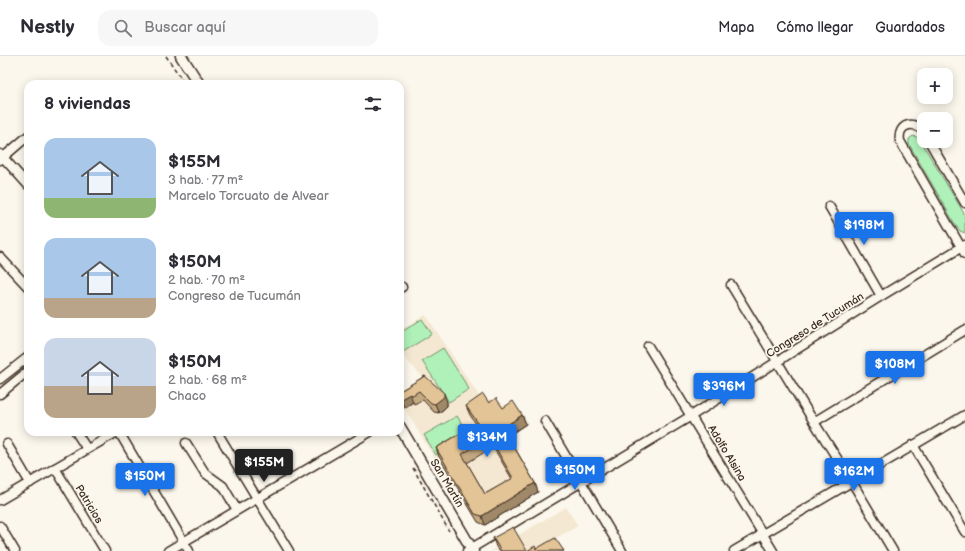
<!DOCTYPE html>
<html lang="es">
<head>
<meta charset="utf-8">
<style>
	body { margin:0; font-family:"Balsamiq Sans",sans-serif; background:#f7f7f7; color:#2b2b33; height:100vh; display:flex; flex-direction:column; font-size:15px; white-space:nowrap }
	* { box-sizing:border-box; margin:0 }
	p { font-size:13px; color:#7c7c81 }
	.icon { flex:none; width:22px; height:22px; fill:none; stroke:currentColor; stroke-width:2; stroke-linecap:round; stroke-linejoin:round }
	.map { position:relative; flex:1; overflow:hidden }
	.details { position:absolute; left:24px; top:24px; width:380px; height:356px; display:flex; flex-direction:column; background:#fff; border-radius:12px; box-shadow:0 2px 10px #0003 }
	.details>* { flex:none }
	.controls { position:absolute; left:917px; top:12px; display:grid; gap:8px }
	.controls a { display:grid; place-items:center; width:36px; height:36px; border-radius:8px; background:#fff; box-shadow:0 2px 10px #0003; font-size:20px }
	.price { position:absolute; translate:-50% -34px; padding:0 9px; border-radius:4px; background:#1a73e8; color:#fff; font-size:13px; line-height:26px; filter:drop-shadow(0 1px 2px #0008) }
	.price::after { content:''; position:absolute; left:50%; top:24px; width:12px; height:9px; margin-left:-6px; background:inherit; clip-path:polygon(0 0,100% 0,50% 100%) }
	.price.selected { background:#222; color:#fff }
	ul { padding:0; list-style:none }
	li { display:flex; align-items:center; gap:12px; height:100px; padding:0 20px }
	li span { display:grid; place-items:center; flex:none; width:112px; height:80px; border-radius:12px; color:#555 }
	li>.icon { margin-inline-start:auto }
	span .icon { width:48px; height:48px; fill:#fffc; stroke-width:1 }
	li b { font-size:17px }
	h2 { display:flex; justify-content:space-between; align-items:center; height:48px; padding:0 20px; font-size:17px }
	header { display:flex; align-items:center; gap:24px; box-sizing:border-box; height:56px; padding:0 20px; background:#fff; border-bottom:1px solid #e1e1e2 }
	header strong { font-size:19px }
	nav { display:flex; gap:22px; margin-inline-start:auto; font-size:14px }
	.search { width:280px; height:36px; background:#f7f7f7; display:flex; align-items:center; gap:10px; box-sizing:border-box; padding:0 14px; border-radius:12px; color:#7c7c81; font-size:15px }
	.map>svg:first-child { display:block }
</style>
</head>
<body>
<header>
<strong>Nestly</strong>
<div class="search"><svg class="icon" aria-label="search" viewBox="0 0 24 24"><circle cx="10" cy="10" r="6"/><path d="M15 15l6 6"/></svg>Buscar aquí</div>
<nav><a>Mapa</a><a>Cómo llegar</a><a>Guardados</a></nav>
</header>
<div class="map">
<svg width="965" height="495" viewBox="0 0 965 495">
	<rect width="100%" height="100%" fill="#fbf7ec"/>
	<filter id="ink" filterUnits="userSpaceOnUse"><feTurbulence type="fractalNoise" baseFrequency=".025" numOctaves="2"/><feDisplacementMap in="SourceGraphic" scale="8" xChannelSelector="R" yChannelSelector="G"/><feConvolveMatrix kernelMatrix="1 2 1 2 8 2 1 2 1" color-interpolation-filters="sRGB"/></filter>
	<g filter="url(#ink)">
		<g fill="#f4e8d2">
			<polygon points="426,259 479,340 521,355 528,366 506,381 538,436 485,469 478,466 439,401 435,403 400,345 429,328 400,297 400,274"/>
			<polygon points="566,451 578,470 554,483 561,495 491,495"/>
		</g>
		<g fill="#aff1b9" stroke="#758e6c">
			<polygon points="913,80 919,82 965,159 965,177 960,175 956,170 909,88 909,83"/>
			<polygon points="422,263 432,278 403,296 400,291 400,277"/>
			<polygon points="443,292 469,333 449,346 422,305"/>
			<polygon points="457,360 469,379 436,399 424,379"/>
		</g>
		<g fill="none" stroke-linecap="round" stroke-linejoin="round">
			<defs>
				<g id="minor">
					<path d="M 924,77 C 915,63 897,68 900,85 L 965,198"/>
					<polyline points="929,85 965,147"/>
					<polyline points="0,98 28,129"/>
					<polyline points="0,104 28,80"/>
					<polyline points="829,150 881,240"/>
					<polyline points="0,201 28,231"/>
					<polyline points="731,229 814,366 852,426 893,495"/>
					<polyline points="400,232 402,231"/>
					<polyline points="648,290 773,495"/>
					<polyline points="0,323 28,301"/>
					<polyline points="0,338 28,315"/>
					<polyline points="545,365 622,495"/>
					<polyline points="814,366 965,274"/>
					<polyline points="76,376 87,393"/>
					<polyline points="119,376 189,495"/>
					<polyline points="217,376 289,495"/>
					<polyline points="186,387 205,417 223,430 237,454"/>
					<polyline points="7,388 30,427"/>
					<polyline points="913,389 965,476"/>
					<polyline points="55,412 105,495"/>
					<polyline points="0,444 117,376"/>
					<polyline points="0,470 15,495"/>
					<polyline points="168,495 370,376"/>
					<polyline points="467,495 691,360 881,240 965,189"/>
					<polyline points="734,495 965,359"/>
				</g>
				<g id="major">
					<polyline points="181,0 199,28"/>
					<polyline points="400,371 473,495"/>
				</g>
			</defs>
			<use href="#minor" stroke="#3b2a1e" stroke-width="11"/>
			<use href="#major" stroke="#3b2a1e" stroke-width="13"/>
			<g stroke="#3b2a1e" stroke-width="1.5" stroke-dasharray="4 3" stroke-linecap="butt">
				<polyline points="166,0 185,28"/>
				<polyline points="413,412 449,475"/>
			</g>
			<use href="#minor" stroke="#fbf7ec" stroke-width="8"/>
			<use href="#major" stroke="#fbf7ec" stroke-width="10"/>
		</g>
		<g fill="#c3a981" stroke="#3b2a1e" fill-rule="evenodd">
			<polygon points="425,320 447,346 447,350 439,357 434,356 423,344 414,348 413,346 404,352 400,344 400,335"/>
			<path d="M 489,347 L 522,359 L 526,368 L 508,380 L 535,427 L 538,436 L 485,469 L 478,466 L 439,401 L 436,392 L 476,368 L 470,359 L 466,350 ZM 493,391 L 512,423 L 485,438 L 467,407 Z"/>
			<polygon points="493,482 527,495 536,493 564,495 499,495 496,491"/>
		</g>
		<g fill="#9f8969" stroke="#3b2a1e">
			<polygon points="444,337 447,346 447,350 439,357 435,348"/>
			<polygon points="410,338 413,346 404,352 401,343"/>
			<polygon points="522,359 526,368 506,381 503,372"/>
			<polygon points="535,427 538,436 485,469 482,460"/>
		</g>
		<g fill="#e3c496" stroke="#3b2a1e" fill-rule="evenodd">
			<polygon points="425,320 444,337 444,341 435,348 431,347 419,335 411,340 410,338 401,343 400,341 400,335"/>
			<path d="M 483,338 L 489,347 L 496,342 L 503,352 L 513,345 L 522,359 L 503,372 L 535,427 L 482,460 L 475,458 L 436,392 L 478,367 L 466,350 ZM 490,382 L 513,422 L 485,438 L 462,398 Z"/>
			<polygon points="513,471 527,495 535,490 536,493 555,482 564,495 501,495 493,482"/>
		</g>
	</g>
	<g text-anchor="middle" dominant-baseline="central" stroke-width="3.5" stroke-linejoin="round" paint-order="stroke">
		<g font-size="11" fill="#3b2a1e" stroke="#fbf7ec">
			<text transform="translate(815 269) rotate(-32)">Congreso de Tucumán</text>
			<text transform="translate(727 397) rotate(59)">Adolfo Alsina</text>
			<text transform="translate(447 427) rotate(59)">San Martín</text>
			<text transform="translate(89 448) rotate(59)">Patricios</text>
		</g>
	</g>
</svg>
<div class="controls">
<a>+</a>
<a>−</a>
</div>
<b class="price" style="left:864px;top:190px">$198M</b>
<b class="price" style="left:895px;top:329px">$108M</b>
<b class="price" style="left:724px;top:351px">$396M</b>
<b class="price" style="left:487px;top:402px">$134M</b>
<b class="price selected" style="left:264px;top:427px">$155M</b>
<b class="price" style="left:575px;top:435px">$150M</b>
<b class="price" style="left:854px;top:436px">$162M</b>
<b class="price" style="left:145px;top:441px">$150M</b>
<section class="details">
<h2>8 viviendas<svg class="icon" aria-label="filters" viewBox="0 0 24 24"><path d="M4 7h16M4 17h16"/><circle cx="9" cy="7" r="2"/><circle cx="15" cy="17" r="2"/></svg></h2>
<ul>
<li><span style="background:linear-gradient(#a9c7e8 75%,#8fb573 0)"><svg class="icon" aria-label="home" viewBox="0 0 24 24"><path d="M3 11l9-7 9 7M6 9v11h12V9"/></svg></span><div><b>$155M</b><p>3 hab. · 77 m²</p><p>Marcelo Torcuato de Alvear</p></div></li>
<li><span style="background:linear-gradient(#a9c7e8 75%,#b9a48a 0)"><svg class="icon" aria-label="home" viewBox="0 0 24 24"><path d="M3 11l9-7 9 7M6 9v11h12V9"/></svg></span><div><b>$150M</b><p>2 hab. · 70 m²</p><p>Congreso de Tucumán</p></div></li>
<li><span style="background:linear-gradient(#c9d6e8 60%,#b9a48a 0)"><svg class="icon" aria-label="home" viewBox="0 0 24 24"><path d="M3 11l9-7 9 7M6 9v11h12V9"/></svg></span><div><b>$150M</b><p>2 hab. · 68 m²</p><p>Chaco</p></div></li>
</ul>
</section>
</div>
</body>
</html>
